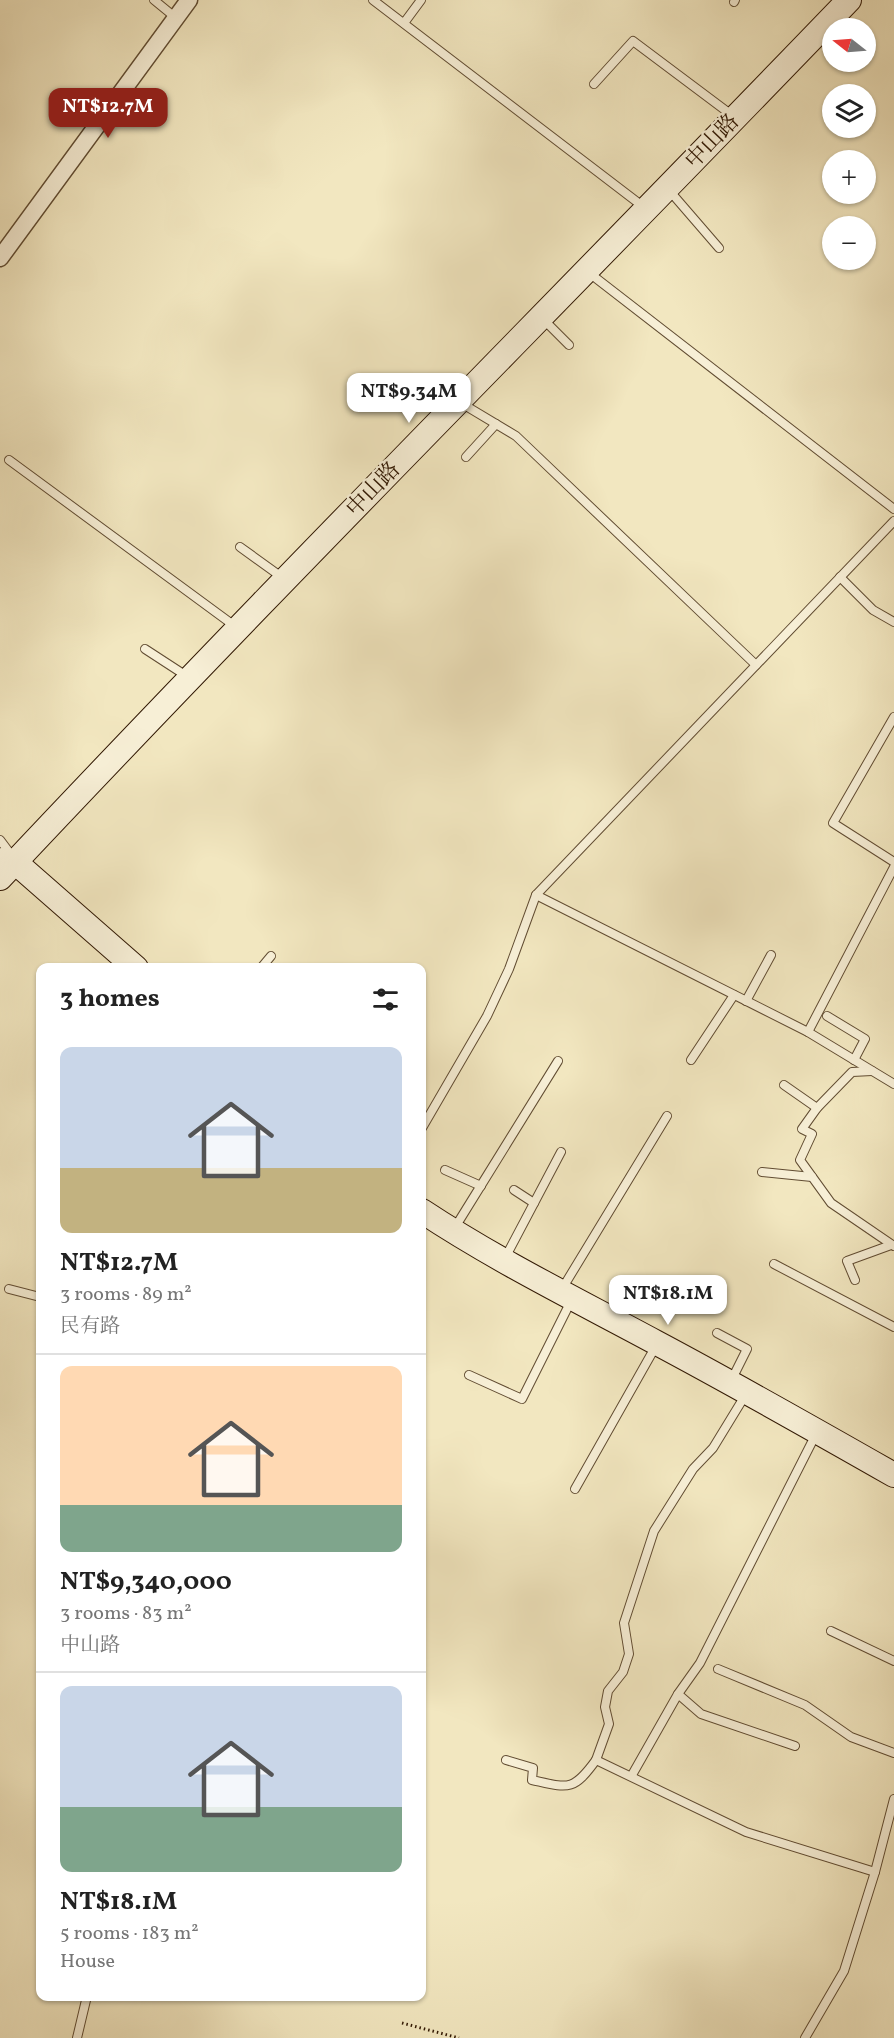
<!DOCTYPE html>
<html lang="en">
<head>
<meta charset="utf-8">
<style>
	body { margin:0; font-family:Vollkorn,"Noto Serif TC",serif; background:#f6f6f6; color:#222; height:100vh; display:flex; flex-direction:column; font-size:22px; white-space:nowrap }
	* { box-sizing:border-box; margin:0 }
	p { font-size:20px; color:#767676 }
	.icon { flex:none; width:33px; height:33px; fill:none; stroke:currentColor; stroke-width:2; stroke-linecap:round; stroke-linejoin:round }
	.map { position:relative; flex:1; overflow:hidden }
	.details { position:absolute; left:36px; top:963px; width:390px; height:1038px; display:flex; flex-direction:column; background:#fff; border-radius:12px; box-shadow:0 2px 4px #0004 }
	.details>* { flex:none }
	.needle { width:39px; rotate:287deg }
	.tools { position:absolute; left:822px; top:18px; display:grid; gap:12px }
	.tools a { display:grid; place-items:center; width:54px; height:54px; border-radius:50%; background:#fff; box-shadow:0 2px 4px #0004; font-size:30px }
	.price { position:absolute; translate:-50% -51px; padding:0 14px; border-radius:12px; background:#fff; color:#222; font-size:20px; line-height:39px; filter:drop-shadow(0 2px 3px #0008) }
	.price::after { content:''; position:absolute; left:50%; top:36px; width:18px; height:14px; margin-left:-9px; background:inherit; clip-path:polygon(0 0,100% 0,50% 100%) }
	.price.on { background:#8f2418; color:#fff }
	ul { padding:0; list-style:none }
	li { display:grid; align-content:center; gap:12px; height:318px; padding:0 24px }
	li+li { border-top:2px solid #e0e0e0 }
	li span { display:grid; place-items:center; height:186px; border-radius:12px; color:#555 }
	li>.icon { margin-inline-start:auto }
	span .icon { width:108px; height:108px; fill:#fffc; stroke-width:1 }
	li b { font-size:26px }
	h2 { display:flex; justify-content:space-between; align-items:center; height:72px; padding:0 24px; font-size:26px }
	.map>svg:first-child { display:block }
</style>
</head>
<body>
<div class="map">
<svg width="894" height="2038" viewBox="0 0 894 2038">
	<rect width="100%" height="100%" fill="#f2e7c0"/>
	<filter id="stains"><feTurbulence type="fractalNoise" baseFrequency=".00333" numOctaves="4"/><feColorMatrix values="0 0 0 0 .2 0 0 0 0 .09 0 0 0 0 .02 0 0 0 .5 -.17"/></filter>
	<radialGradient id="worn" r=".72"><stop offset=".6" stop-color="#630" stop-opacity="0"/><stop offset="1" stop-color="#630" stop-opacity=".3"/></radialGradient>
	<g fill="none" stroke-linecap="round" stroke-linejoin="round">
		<defs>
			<g id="lane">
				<polyline points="154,0 176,18"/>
				<polyline points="373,0 645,208"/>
				<polyline points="734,2 735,0"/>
				<polyline points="404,23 421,0"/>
				<polyline points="594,84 633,41 733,116"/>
				<polyline points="88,105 103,117"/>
				<polyline points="668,189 719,248"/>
				<polyline points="588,272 894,509"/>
				<polyline points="542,318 569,345"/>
				<polyline points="461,403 516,436 756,665"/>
				<polyline points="466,457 496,424"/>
				<polyline points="9,460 236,627"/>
				<polyline points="240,547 283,578"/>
				<polyline points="840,577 873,610 894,622"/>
				<polyline points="145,649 188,677"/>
				<polyline points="894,717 833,823 894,862"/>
				<polyline points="0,840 12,856"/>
				<polyline points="536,895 808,1032 894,1084"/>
				<polyline points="261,968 271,956"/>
				<polyline points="746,1001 771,955"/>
				<polyline points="827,1016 865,1039 854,1060"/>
				<polyline points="808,1032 894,867"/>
				<polyline points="691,1060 734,995"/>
				<polyline points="872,1071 852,1072 817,1108 802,1129 812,1134 800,1160 831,1203 894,1246"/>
				<polyline points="784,1085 817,1108"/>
				<polyline points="422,1128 487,1016 509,969 536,895 894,521"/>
				<polyline points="445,1170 481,1186"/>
				<polyline points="762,1172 812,1177"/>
				<polyline points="514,1190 534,1203"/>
				<polyline points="454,1229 558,1061"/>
				<polyline points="504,1260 561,1152"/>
				<polyline points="774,1264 894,1327"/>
				<polyline points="855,1280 847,1261 891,1245"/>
				<polyline points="9,1289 40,1297"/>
				<polyline points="562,1289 667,1116"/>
				<polyline points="717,1333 747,1349 731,1381"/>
				<polyline points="469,1375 522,1399 572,1299"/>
				<polyline points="746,1394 713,1448 693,1469 654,1531 624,1623 629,1654 623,1672 608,1691 605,1707 609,1724 596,1760 746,1832 875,1872"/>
				<polyline points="575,1489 657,1344"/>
				<polyline points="831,1631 894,1661"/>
				<polyline points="718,1669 805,1705 851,1737 894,1753"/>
				<polyline points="678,1694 701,1714 795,1746"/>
				<path d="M 506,1760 L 533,1768 L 532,1780 C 568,1788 573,1792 596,1760"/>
				<polyline points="632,1775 678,1694 700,1663 816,1434"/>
				<polyline points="77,2038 87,1996"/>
				<polyline points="805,2038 844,1971 875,1872 894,1799"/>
			</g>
			<polyline id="street" points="0,258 189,0"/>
			<g id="secondary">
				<polyline points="2,860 15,862 136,968"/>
				<path d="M 0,878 C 279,581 567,293 849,0"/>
				<path d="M 422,1211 C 496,1260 577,1300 655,1342 C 736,1385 815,1430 894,1475"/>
			</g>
		</defs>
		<use href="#lane" stroke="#614c32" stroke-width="10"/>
		<use href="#street" stroke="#614c32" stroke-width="19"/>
		<use href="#secondary" stroke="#311803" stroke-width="26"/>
		<polyline stroke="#311803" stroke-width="3" stroke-dasharray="1.5 3" stroke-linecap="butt" points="402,2023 459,2038"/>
		<use href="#lane" stroke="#f7efd6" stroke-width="8"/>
		<use href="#street" stroke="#f7efd6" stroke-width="16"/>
		<use href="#secondary" stroke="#f7efd6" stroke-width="24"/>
	</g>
	<g text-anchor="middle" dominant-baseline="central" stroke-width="4.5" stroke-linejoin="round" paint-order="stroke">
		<g font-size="22" fill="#311803" stroke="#f7efd6">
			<text transform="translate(713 142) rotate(-46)">中山路</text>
			<text transform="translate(374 490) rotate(-46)">中山路</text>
		</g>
	</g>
	<rect width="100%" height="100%" filter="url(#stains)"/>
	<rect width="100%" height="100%" fill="url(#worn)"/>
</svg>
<div class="tools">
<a><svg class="needle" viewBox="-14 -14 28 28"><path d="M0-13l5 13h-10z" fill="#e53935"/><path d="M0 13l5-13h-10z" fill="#767676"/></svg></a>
<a><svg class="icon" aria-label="layers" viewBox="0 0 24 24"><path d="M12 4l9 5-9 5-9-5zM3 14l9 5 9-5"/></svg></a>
<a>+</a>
<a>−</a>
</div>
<b class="price on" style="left:108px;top:139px">NT$12.7M</b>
<b class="price" style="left:409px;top:424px">NT$9.34M</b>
<b class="price" style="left:668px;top:1326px">NT$18.1M</b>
<section class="details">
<h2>3 homes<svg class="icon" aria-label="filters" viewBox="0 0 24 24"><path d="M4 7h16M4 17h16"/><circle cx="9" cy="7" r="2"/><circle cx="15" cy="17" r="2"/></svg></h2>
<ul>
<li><span style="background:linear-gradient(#c9d6e8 65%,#c2b280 0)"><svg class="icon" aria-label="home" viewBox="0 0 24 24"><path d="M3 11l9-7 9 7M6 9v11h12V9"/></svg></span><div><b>NT$12.7M</b><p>3 rooms · 89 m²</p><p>民有路</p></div></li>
<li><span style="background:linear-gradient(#ffd9b3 75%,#7fa58c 0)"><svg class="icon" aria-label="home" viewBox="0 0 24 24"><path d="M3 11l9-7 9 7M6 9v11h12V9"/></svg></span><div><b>NT$9,340,000</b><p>3 rooms · 83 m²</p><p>中山路</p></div></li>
<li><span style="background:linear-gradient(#c9d6e8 65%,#7fa58c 0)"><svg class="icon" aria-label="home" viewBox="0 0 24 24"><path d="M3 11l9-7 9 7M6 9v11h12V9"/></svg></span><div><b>NT$18.1M</b><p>5 rooms · 183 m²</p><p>House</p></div></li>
</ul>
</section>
</div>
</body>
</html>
